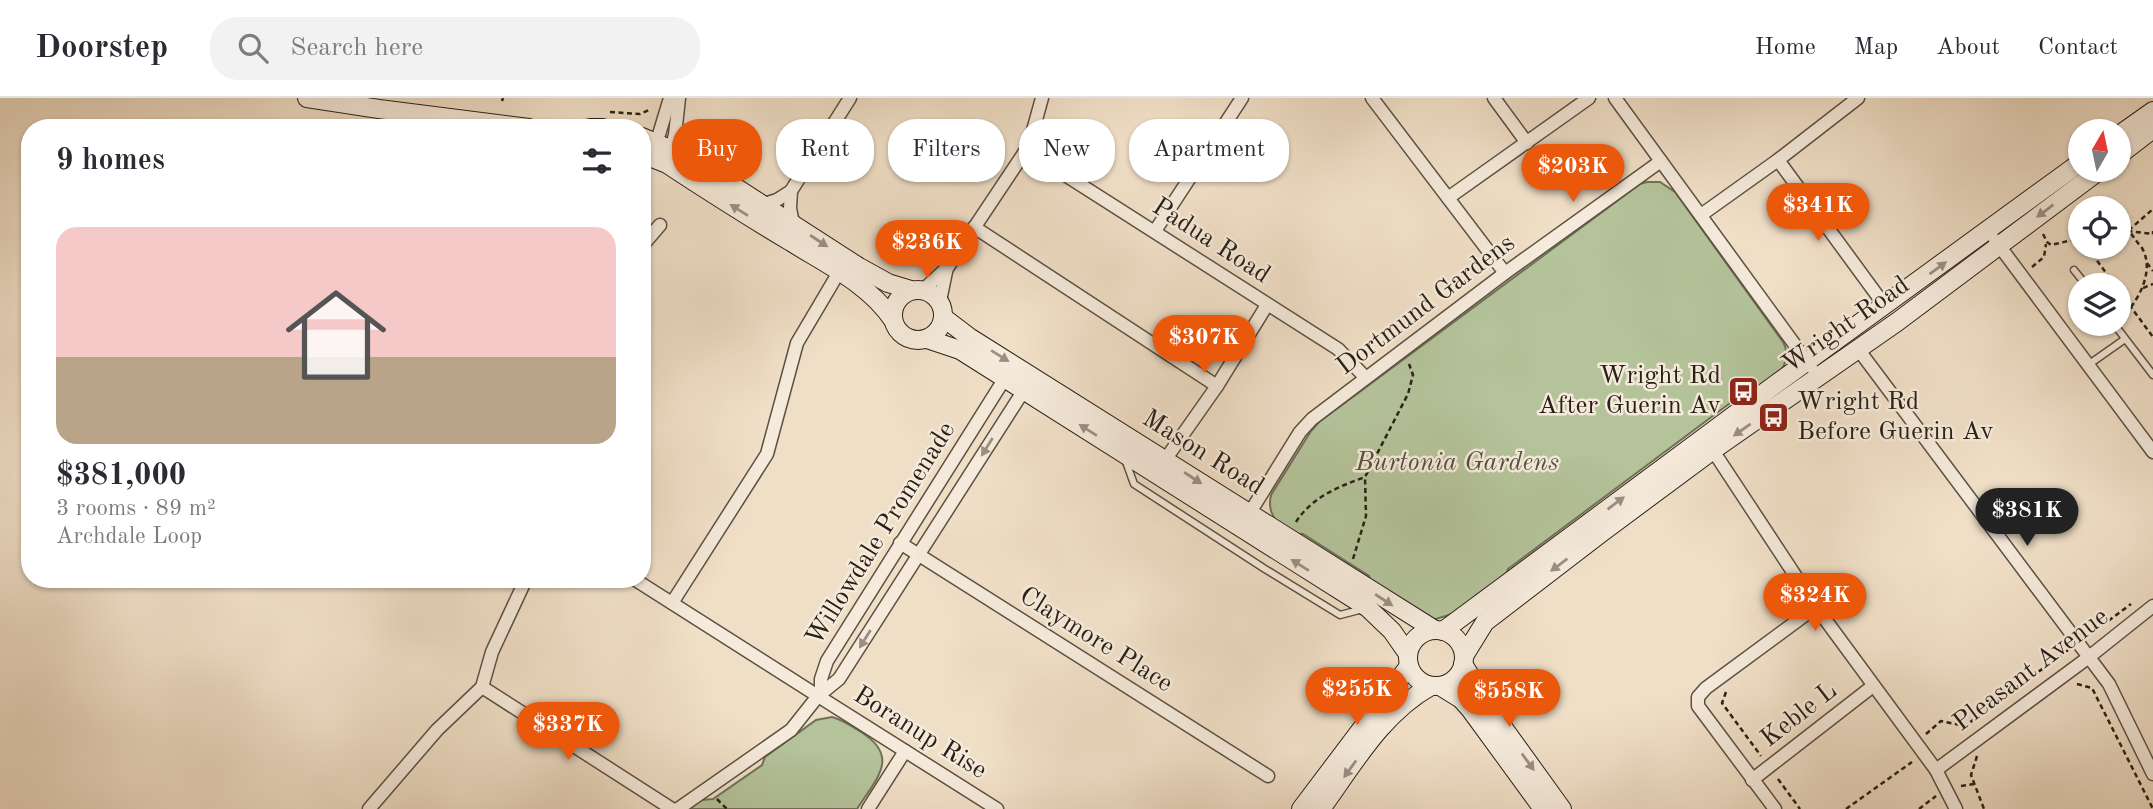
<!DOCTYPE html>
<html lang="en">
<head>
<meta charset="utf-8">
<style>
	body { margin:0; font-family:"Old Standard TT",serif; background:#f2f2f3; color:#2b2b33; height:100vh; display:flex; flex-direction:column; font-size:26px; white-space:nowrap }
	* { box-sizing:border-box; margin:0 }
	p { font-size:23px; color:#7c7c81 }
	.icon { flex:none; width:38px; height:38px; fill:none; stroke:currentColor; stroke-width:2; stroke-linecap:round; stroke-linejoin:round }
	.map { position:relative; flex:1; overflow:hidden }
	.side { position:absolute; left:21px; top:21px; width:630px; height:469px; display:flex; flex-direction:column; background:#fff; border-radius:28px; box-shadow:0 2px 5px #0004 }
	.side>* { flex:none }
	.banner { position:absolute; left:672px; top:21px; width:665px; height:63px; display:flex; gap:14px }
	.needle { width:46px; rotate:9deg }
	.controls { position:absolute; left:2068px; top:21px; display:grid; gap:14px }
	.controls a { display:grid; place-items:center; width:63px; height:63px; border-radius:50%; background:#fff; box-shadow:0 2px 5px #0004; font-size:35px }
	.price { position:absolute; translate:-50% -60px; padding:0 16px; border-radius:24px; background:#ea580c; color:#fff; font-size:23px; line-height:46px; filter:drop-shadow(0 2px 4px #0008) }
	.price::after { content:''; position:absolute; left:50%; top:42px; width:21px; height:16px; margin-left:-10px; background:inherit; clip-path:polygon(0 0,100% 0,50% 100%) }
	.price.current { background:#222; color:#fff }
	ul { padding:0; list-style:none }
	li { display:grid; align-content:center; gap:14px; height:371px; padding:0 35px }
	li+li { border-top:2px solid #e1e1e2 }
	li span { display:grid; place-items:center; height:217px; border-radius:21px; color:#555 }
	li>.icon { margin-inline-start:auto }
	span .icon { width:126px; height:126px; fill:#fffc; stroke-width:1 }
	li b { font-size:30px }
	h2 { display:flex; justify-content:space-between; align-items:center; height:84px; padding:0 35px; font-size:30px }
	.pill { padding:0 24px; border-radius:28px; background:#fff; box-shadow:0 2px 5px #0004; font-size:24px; line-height:63px }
	.pill.current { background:#ea580c; color:#fff }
	header { display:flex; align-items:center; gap:42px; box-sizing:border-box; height:98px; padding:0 35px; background:#fff; border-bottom:2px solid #e1e1e2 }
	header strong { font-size:33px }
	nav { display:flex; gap:38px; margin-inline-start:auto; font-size:24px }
	.search { width:490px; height:63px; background:#f2f2f3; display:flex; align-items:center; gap:18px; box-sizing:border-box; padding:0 24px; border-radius:28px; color:#7c7c81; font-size:26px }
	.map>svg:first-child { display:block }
</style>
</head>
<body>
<header>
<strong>Doorstep</strong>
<div class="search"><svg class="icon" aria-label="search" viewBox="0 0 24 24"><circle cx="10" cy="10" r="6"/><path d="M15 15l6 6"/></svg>Search here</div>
<nav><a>Home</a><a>Map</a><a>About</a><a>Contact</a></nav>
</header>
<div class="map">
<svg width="2153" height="711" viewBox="0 0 2153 711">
	<rect width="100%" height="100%" fill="#f0dfc7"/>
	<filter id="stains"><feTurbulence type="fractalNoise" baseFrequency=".00286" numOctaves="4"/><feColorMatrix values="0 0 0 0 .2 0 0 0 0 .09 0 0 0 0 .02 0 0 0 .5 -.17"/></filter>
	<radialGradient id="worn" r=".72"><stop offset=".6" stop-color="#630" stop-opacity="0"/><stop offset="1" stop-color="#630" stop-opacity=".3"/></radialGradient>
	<g fill="#b4c39a" stroke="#6f7258" stroke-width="2">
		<path d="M 1647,84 L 1660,84 L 1675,94 L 1783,244 C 1794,265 1778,276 1763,288 L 1753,288 L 1508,471 L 1505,481 L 1452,516 L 1436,521 L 1430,521 L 1371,485 L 1369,478 L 1303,436 C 1282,437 1266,417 1271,397 L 1311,333 L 1319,324 L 1640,86 Z"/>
		<path d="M 832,619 C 843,622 852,628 861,634 C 901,659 876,681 857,711 L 687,711 L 701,702 L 713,701 L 762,667 L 765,659 L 816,622 Z"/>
	</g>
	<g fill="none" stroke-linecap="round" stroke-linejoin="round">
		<defs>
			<g id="lane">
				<polyline points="2074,172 2086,187"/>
				<polyline points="2114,226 2153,277"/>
				<polyline points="2088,267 2125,241"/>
				<polyline points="1125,361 1134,386 1265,471 1340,517 1363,511"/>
			</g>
			<g id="street">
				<polyline points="1372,0 1505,175"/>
				<polyline points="1494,0 1527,45"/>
				<polyline points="1615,0 1811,269"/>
				<polyline points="1026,52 1338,251 1365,279"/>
				<polyline points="654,53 670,0"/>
				<polyline points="669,58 675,37 679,0"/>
				<polyline points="1778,62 1885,208"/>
				<polyline points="791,93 790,110 793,126"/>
				<polyline points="1448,100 1589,0"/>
				<polyline points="761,107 777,102 791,93 850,0"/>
				<polyline points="1701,117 1778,62 1858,0"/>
				<polyline points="974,129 1217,288"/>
				<polyline points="1155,133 1242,0"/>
				<polyline points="1995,142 2153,354"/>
				<polyline points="642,148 660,127"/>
				<polyline points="923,192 948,169 1026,52 1032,36 1042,0"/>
				<polyline points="940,203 947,169"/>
				<polyline points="1858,251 2109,586 2153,676"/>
				<polyline points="1708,345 1816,509 1936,672 1956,711"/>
				<polyline points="1165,362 1217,288 1267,207"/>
				<polyline points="1249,416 1300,334 1312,321 1505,175 1661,63"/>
				<polyline points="900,445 1268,678"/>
				<polyline points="634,481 818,598 839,581 1024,292"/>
				<polyline points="672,505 767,356 797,245 839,174"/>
				<polyline points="482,589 672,711"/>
				<polyline points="821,594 821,581 827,563 1005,280"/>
				<polyline points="1936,672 2089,559 2153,508"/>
				<polyline points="1752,682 1873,588"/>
				<polyline points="369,711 437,632 482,589 492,554 526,481"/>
				<polyline points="678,711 791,632 818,598 997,711"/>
				<polyline points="868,711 905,653"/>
				<polyline points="1775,711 1698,608 1698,599 1706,590 1816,509"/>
			</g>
			<g id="secondary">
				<polyline points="307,0 379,11 529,30"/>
				<polyline points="590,30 603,30"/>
				<polyline points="2119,37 2153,13"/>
				<polyline points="642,39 690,60 859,169 888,185 911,192"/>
				<path d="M 642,56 L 667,66 C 708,93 749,119 791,144 C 826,166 869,186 893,222"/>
				<polyline points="2119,57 2153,31"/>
				<circle cx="918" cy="217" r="25"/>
				<polyline points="944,220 969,239 1435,532"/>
				<polyline points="927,241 960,252 1368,510 1392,533 1408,556"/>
				<circle cx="1436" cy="560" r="28"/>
				<polyline points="1443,533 1776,286 2081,64"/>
				<polyline points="1464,558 1485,524 1601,435 1713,352 1897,224 2100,72"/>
				<polyline points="1463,566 1497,621 1562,711"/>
				<polyline points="1440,588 1461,601 1470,611 1543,711"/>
				<polyline points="1301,711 1409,568"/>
				<path d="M 1321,711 C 1353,667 1382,615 1431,588"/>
			</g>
		</defs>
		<use href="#lane" stroke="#5c5042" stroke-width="9"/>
		<use href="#street" stroke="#5c5042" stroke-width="15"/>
		<use href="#secondary" stroke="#2a2016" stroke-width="20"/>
		<g stroke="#2a2016" stroke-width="2.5" stroke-dasharray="5 3.5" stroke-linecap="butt">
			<polyline points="502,3 503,0"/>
			<polyline points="610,14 640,16 651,11"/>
			<polyline points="2119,132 2153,136 2153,133"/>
			<polyline points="2043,136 2047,144 2051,147 2081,140"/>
			<polyline points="2087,149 2115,187"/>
			<polyline points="2147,165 2153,173"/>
			<polyline points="2032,169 2044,159 2046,146"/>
			<polyline points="2143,190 2153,186"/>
			<polyline points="2119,193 2153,239"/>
			<path d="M 2131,209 C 2143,193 2153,169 2142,150 C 2137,144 2133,139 2129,132 L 2153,111"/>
			<path d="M 1296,424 C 1312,399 1338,389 1365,379"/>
			<polyline points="1353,461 1366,418 1365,379 1408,296 1413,277 1409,266"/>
			<polyline points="2088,538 2131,506"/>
			<polyline points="2077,586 2092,590 2153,711"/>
			<polyline points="1726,594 1722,605 1761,658"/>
			<polyline points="1926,636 1941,623 1965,628 2068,552"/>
			<polyline points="1977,658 1971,677 1984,711"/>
			<polyline points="1778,681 1800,711"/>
			<polyline points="1961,688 1974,686"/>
			<polyline points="717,701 727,711"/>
			<polyline points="1846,711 1912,664"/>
			<polyline points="1919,711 1936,698"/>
		</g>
		<use href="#lane" stroke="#f5eadb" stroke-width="6"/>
		<use href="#street" stroke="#f5eadb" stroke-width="12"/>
		<use href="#secondary" stroke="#f5eadb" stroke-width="18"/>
	</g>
	<defs><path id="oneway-solid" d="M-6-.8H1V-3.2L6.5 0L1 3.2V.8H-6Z" transform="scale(1.75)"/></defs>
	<g fill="#9a8f82">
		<use href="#oneway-solid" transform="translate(739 112) rotate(-148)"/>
		<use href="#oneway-solid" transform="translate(2045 113) rotate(143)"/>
		<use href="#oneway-solid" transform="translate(819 143) rotate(33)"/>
		<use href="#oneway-solid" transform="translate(1938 170) rotate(-36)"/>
		<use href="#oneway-solid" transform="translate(1000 258) rotate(32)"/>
		<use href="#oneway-solid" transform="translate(1088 332) rotate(-148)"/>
		<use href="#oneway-solid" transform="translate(1742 332) rotate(145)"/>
		<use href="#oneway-solid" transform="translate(987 349) rotate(122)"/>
		<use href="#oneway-solid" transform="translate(1193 380) rotate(33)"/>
		<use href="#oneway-solid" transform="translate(1616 405) rotate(-37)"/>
		<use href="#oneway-solid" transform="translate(1300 467) rotate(-148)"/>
		<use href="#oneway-solid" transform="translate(1559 467) rotate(143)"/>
		<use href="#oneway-solid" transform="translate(1384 502) rotate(33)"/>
		<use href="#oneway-solid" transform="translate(865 541) rotate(122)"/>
		<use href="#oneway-solid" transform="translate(1528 664) rotate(54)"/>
		<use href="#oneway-solid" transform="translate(1350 671) rotate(126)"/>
	</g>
	<defs>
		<symbol id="bus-square" viewBox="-11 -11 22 22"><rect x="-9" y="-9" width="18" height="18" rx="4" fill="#8f2418" stroke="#f5eadb"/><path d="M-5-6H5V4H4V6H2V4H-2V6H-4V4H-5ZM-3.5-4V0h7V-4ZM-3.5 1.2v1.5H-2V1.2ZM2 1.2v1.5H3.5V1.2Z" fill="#fff"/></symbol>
	</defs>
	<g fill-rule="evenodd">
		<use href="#bus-square" x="1726" y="276" width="35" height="35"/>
		<use href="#bus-square" x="1756" y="302" width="35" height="35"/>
	</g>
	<g text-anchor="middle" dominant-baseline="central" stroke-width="5" stroke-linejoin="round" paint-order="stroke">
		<g font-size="26" fill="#2a2016" stroke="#f5eadb">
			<text transform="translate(1211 143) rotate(33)">Padua Road</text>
			<text transform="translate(1426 207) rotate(-37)">Dortmund Gardens</text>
			<text transform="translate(1846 227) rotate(-35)">Wright Road</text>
			<text transform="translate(1203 355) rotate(32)">Mason Road</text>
			<text transform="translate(881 436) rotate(-58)">Willowdale Promenade</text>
			<text transform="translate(1096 542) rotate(32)">Claymore Place</text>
			<text transform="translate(2031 572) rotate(-37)">Pleasant Avenue</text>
			<text transform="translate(1799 617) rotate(-38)">Keble L</text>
			<text transform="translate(920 635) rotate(32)">Boranup Rise</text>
		</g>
		<g font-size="26" fill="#2a2016" stroke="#f5eadb" text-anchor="end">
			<text x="1721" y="278">Wright Rd<tspan x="1721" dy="30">After Guerin Av</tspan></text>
			<text x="1797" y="304" text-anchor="start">Wright Rd<tspan x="1797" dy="30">Before Guerin Av</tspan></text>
		</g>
		<g font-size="26" font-style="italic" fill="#53513e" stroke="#f5eadb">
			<text x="1457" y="365">Burtonia Gardens</text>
		</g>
	</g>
	<rect width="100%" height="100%" filter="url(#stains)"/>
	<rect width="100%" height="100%" fill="url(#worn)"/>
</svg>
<div class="controls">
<a><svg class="needle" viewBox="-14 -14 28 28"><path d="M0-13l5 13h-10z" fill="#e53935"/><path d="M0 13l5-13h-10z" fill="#7c7c81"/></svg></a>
<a><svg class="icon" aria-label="locate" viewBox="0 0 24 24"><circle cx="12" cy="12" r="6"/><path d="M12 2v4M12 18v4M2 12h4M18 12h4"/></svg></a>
<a><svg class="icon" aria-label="layers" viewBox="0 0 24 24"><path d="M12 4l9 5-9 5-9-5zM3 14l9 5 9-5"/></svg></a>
</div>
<b class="price" style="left:1573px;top:106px">$203K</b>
<b class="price" style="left:1818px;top:145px">$341K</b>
<b class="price" style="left:927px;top:182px">$236K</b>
<b class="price" style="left:1204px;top:277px">$307K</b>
<b class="price current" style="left:2027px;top:450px">$381K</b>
<b class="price" style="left:1815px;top:535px">$324K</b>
<b class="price" style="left:1357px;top:629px">$255K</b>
<b class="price" style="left:1509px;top:631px">$558K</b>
<b class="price" style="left:568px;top:664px">$337K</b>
<div class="banner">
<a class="pill current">Buy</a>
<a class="pill">Rent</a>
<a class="pill">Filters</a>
<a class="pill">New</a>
<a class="pill">Apartment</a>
</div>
<section class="side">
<h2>9 homes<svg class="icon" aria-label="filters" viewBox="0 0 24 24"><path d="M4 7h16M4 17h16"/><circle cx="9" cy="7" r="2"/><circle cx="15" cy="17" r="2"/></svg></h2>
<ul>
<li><span style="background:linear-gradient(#f6c9c9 60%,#b9a48a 0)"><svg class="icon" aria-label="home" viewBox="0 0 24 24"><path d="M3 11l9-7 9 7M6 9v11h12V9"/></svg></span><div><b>$381,000</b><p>3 rooms · 89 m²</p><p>Archdale Loop</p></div></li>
</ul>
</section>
</div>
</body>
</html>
